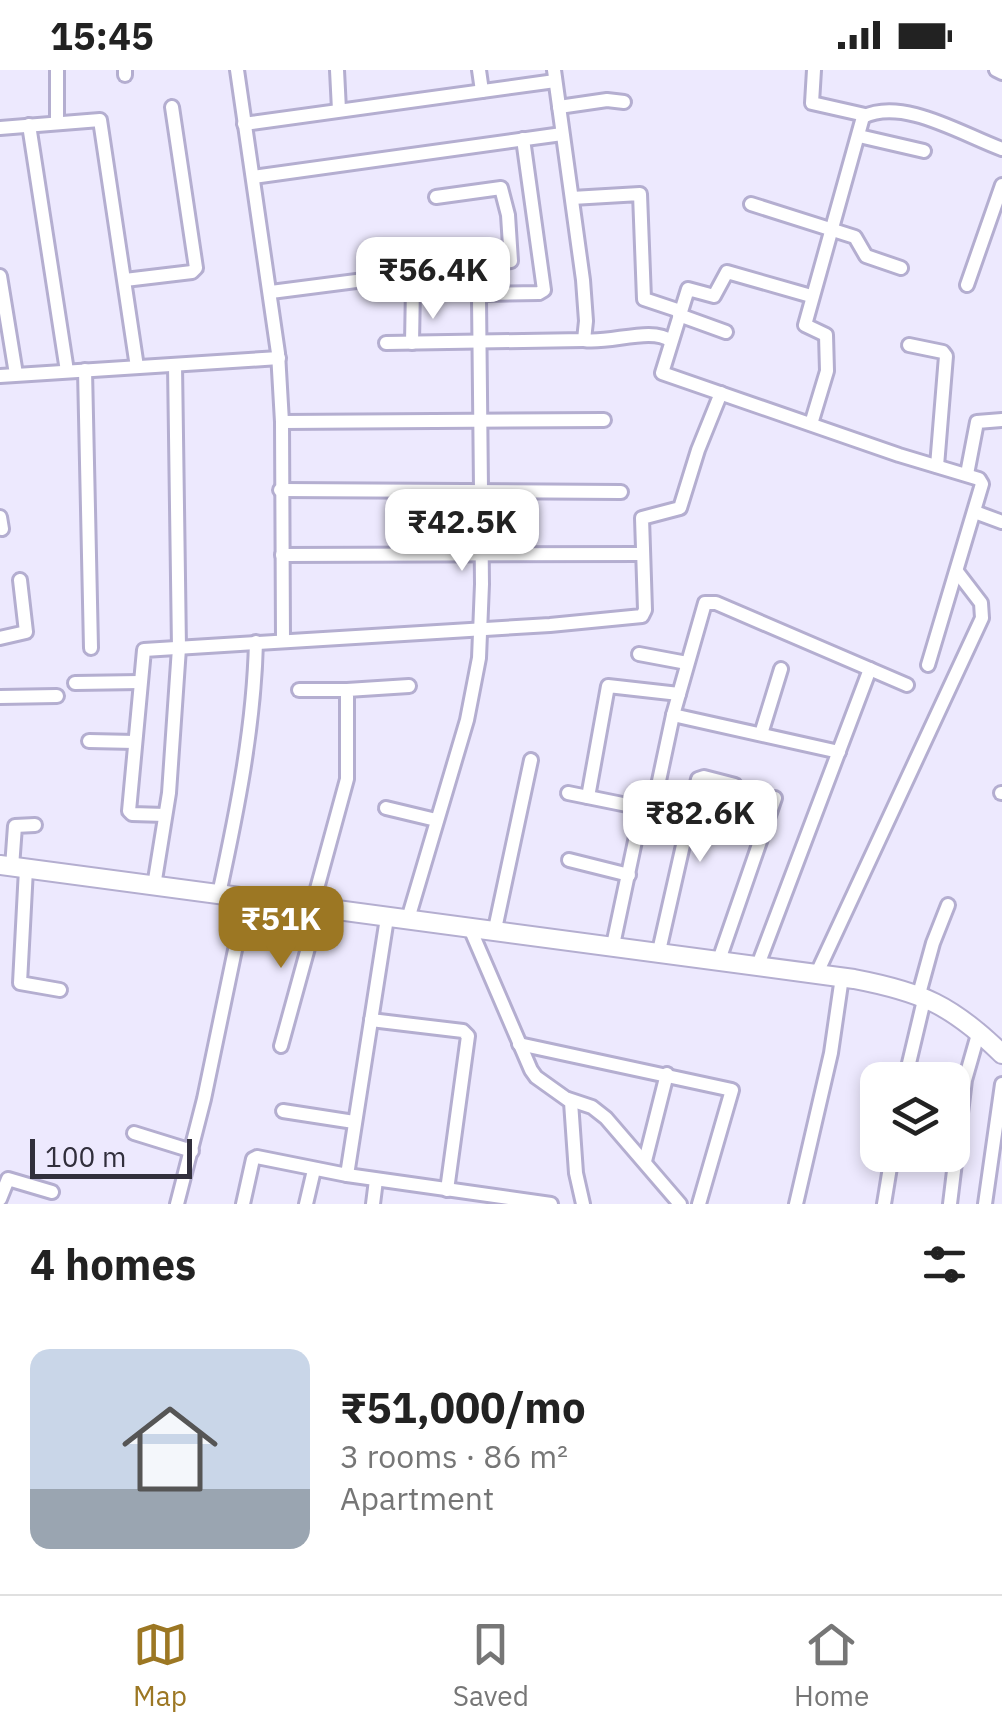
<!DOCTYPE html>
<html lang="en">
<head>
<meta charset="utf-8">
<style>
	body { margin:0; font-family:"IBM Plex Sans",sans-serif; background:#f2f2f2; color:#222; height:100vh; display:flex; flex-direction:column; font-size:38px; white-space:nowrap }
	* { box-sizing:border-box; margin:0 }
	p { font-size:32px; color:#767676 }
	.icon { flex:none; width:55px; height:55px; fill:none; stroke:currentColor; stroke-width:2; stroke-linecap:round; stroke-linejoin:round }
	.map { position:relative; height:1134px; overflow:hidden }
	.panel { display:flex; flex-direction:column; background:#fff; flex:1 }
	.panel>* { flex:none }
	.fabs { position:absolute; left:860px; top:992px; display:grid; gap:20px }
	.fabs a { display:grid; place-items:center; width:110px; height:110px; border-radius:20px; background:#fff; box-shadow:0 5px 15px #0003; font-size:50px }
	.scale { position:absolute; left:30px; bottom:25px; width:162px; box-sizing:border-box; padding-left:10px; border:5px solid #312f3c; border-top:0; font-size:28px; line-height:35px; white-space:nowrap; color:#312f3c; -webkit-text-stroke:8px #ede9fe; paint-order:stroke }
	.price { position:absolute; translate:-50% -85px; padding:0 22px; border-radius:20px; background:#fff; color:#222; font-size:32px; line-height:65px; filter:drop-shadow(0 2px 5px #0008) }
	.price::after { content:''; position:absolute; left:50%; top:60px; width:30px; height:22px; margin-left:-15px; background:inherit; clip-path:polygon(0 0,100% 0,50% 100%) }
	.price.current { background:#9c7723; color:#fff }
	ul { padding:0; list-style:none }
	li { display:flex; align-items:center; gap:30px; height:250px; padding:0 30px }
	li span { display:grid; place-items:center; flex:none; width:280px; height:200px; border-radius:20px; color:#555 }
	li>.icon { margin-inline-start:auto }
	span .icon { width:120px; height:120px; fill:#fffc; stroke-width:1 }
	li b { font-size:42px }
	h2 { display:flex; justify-content:space-between; align-items:center; height:120px; padding:0 30px; font-size:42px }
	.status { display:flex; justify-content:space-between; align-items:center; height:70px; padding:0 50px; background:#fff; direction:ltr }
	.status svg { height:28px; fill:currentColor }
	.dock { display:flex; justify-content:space-around; align-items:center; height:140px; border-top:2px solid #e0e0e0; background:#fff; font-size:28px; color:#767676 }
	.dock a { display:grid; justify-items:center; gap:5px }
	.dock .current { color:#9c7723 }
	.map>svg:first-child { display:block }
</style>
</head>
<body>
<div class="status"><b>15:45</b><svg viewBox="0 0 49 12"><path d="M0 12V9h3v3zM5 12V6h3v6zM10 12V3h3v9zM15 12V0h3v12zM26 1h20v11H26zM47 4h2v5h-2z"/></svg></div>
<div class="map">
<svg width="1002" height="1134" viewBox="0 0 1002 1134">
	<rect width="100%" height="100%" fill="#ede9fe"/>
	<g fill="none" stroke-linecap="round" stroke-linejoin="round">
		<defs>
			<g id="minor">
				<polyline points="237,0 278,283 282,352 283,570"/>
				<polyline points="337,0 339,40"/>
				<polyline points="479,0 482,21"/>
				<polyline points="814,0 812,33 865,45"/>
				<polyline points="996,0 1002,3"/>
				<polyline points="125,5 125,0"/>
				<polyline points="559,37 607,30 624,32"/>
				<polyline points="57,52 57,0"/>
				<polyline points="244,54 555,11"/>
				<polyline points="29,55 67,301"/>
				<polyline points="0,58 100,50 137,297"/>
				<polyline points="859,66 924,81"/>
				<polyline points="253,107 562,64"/>
				<polyline points="572,128 640,124 644,229 680,241"/>
				<polyline points="751,134 855,167 866,186 901,198"/>
				<polyline points="0,206 16,304"/>
				<polyline points="125,210 192,202 196,198 172,37"/>
				<polyline points="967,215 1002,115"/>
				<polyline points="392,218 413,216 412,273"/>
				<polyline points="271,222 511,191 508,145 501,118 436,127"/>
				<polyline points="811,226 727,202 714,226 688,219 662,303 899,385 979,409 982,414 928,595"/>
				<polyline points="679,245 726,262"/>
				<path d="M 584,270 C 610,274 652,256 671,271"/>
				<polyline points="386,273 584,270 586,251 583,210 554,0"/>
				<polyline points="909,275 943,282 946,286 937,396"/>
				<polyline points="85,300 91,578"/>
				<polyline points="0,306 279,288"/>
				<polyline points="282,352 604,350"/>
				<path d="M 811,354 L 827,301 L 826,265 L 805,255 L 863,47 C 903,27 963,65 1002,79"/>
				<polyline points="967,404 977,352 1002,350"/>
				<polyline points="280,420 621,422"/>
				<polyline points="975,442 1002,452"/>
				<polyline points="0,447 2,459"/>
				<polyline points="282,485 641,484"/>
				<polyline points="0,568 26,562 20,510"/>
				<polyline points="639,584 687,593"/>
				<polyline points="75,613 140,612"/>
				<polyline points="299,620 347,620"/>
				<polyline points="0,627 57,626"/>
				<polyline points="673,645 839,682"/>
				<polyline points="761,664 781,599"/>
				<polyline points="89,671 135,672"/>
				<polyline points="568,723 642,738"/>
				<polyline points="1001,723 1002,723"/>
				<polyline points="588,727 608,616 679,624"/>
				<polyline points="386,738 436,750"/>
				<polyline points="165,745 132,744 129,741 144,580 550,555 642,546 645,540 642,448 680,438 698,380 721,323"/>
				<polyline points="569,790 629,805"/>
				<polyline points="12,797 15,756 35,755"/>
				<polyline points="26,799 20,913 60,920"/>
				<polyline points="154,816 169,723 179,578 175,295"/>
				<path d="M 219,824 C 237,741 254,657 256,572"/>
				<polyline points="312,837 347,709 347,620 409,616"/>
				<polyline points="408,849 467,650 479,588 482,514 479,228 484,224 539,223 544,220 523,69"/>
				<polyline points="469,856 531,1000 536,1007 571,1032 576,1103 583,1134"/>
				<polyline points="495,859 531,690"/>
				<polyline points="613,875 642,738 653,739 673,645 705,533 716,533 907,615"/>
				<polyline points="659,881 698,709 704,707 735,715"/>
				<polyline points="719,890 775,728"/>
				<polyline points="758,895 870,599"/>
				<polyline points="817,903 982,548 981,533 958,503"/>
				<polyline points="919,924 933,873 948,835"/>
				<polyline points="371,950 463,961 468,966 447,1120"/>
				<polyline points="519,974 732,1020 699,1134"/>
				<polyline points="281,976 319,838"/>
				<polyline points="905,1010 925,926"/>
				<polyline points="568,1029 592,1037 606,1048 680,1134"/>
				<polyline points="283,1041 354,1052"/>
				<polyline points="134,1063 192,1081"/>
				<polyline points="645,1091 667,1004"/>
				<polyline points="347,1105 387,848"/>
				<polyline points="0,1129 8,1109 52,1122"/>
				<polyline points="177,1134 204,1029 246,827"/>
				<polyline points="243,1134 253,1089 257,1087 347,1105 551,1134"/>
				<polyline points="306,1134 314,1100"/>
				<polyline points="373,1134 376,1110"/>
				<polyline points="796,1134 831,983 842,907"/>
				<polyline points="884,1134 892,1085"/>
				<polyline points="950,1134 965,1010 979,961"/>
				<polyline points="985,1134 1002,1014"/>
			</g>
			<path id="tertiary" d="M 0,795 L 854,909 C 922,922 952,935 1002,984"/>
		</defs>
		<use href="#minor" stroke="#b4aed0" stroke-width="18"/>
		<use href="#tertiary" stroke="#b4aed0" stroke-width="22"/>
		<use href="#minor" stroke="#fff" stroke-width="12"/>
		<use href="#tertiary" stroke="#fff" stroke-width="18"/>
	</g>
</svg>
<div class="fabs">
<a><svg class="icon" aria-label="layers" viewBox="0 0 24 24"><path d="M12 4l9 5-9 5-9-5zM3 14l9 5 9-5"/></svg></a>
</div>
<div class="scale">100 m</div>
<b class="price" style="left:433px;top:252px">₹56.4K</b>
<b class="price" style="left:462px;top:504px">₹42.5K</b>
<b class="price" style="left:700px;top:795px">₹82.6K</b>
<b class="price current" style="left:281px;top:901px">₹51K</b>
</div>
<section class="panel">
<h2>4 homes<svg class="icon" aria-label="filters" viewBox="0 0 24 24"><path d="M4 7h16M4 17h16"/><circle cx="9" cy="7" r="2"/><circle cx="15" cy="17" r="2"/></svg></h2>
<ul>
<li><span style="background:linear-gradient(#c9d6e8 70%,#9aa5b1 0)"><svg class="icon" aria-label="home" viewBox="0 0 24 24"><path d="M3 11l9-7 9 7M6 9v11h12V9"/></svg></span><div><b>₹51,000/mo</b><p>3 rooms · 86 m²</p><p>Apartment</p></div></li>
</ul>
</section>
<nav class="dock">
<a class="current"><svg class="icon" aria-label="map" viewBox="0 0 24 24"><path d="M3 6l6-2 6 2 6-2v14l-6 2-6-2-6 2zM9 4v14M15 6v14"/></svg>Map</a>
<a><svg class="icon" aria-label="saved" viewBox="0 0 24 24"><path d="M7 4h10v16l-5-4-5 4z"/></svg>Saved</a>
<a><svg class="icon" aria-label="home" viewBox="0 0 24 24"><path d="M3 11l9-7 9 7M6 9v11h12V9"/></svg>Home</a>
</nav>
</body>
</html>
